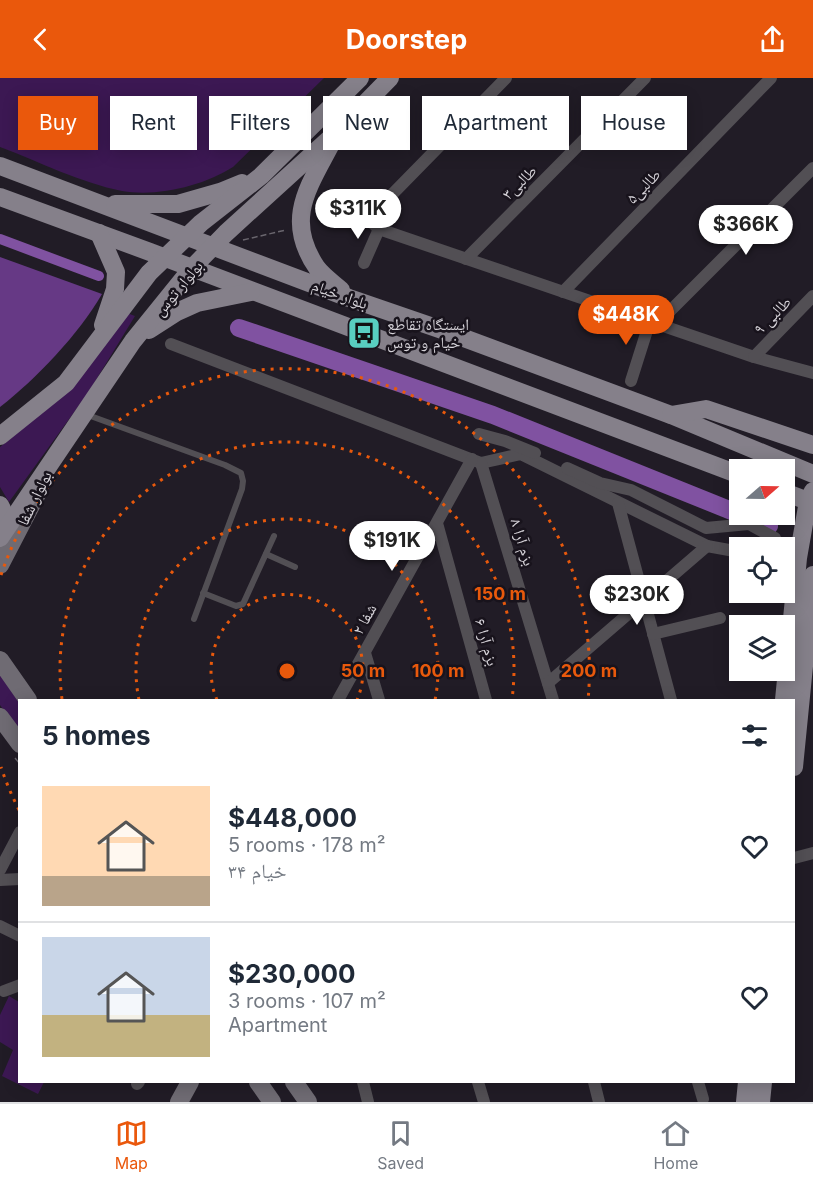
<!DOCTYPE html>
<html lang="en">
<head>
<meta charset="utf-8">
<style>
	body { margin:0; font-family:Inter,"Noto Naskh Arabic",sans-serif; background:#f6f6f7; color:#1f2937; height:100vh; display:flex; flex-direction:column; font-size:22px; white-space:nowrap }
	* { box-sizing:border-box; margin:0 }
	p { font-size:20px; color:#747a83 }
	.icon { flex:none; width:33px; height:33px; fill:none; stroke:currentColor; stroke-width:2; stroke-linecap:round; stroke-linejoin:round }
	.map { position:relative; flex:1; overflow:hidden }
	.drawer { position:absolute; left:18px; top:621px; width:777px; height:384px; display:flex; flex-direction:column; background:#fff; border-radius:0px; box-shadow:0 3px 15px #0003 }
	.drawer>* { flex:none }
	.banner { position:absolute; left:18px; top:18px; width:777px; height:54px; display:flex; gap:12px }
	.needle { width:39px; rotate:70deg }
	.buttons { position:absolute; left:729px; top:381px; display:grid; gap:12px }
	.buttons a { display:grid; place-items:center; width:66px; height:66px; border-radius:0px; background:#fff; box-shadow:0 3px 15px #0003; font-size:30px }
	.price { position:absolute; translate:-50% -51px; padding:0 14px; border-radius:21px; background:#fff; color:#222; font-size:20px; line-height:39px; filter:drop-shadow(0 2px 3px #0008) }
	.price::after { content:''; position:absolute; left:50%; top:36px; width:18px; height:14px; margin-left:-9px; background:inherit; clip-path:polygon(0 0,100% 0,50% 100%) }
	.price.selected { background:#ea580c; color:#fff }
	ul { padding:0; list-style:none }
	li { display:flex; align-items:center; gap:18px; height:150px; padding:0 24px }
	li+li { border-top:2px solid #e0e1e3 }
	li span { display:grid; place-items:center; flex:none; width:168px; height:120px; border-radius:0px; color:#555 }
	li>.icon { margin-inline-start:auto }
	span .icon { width:72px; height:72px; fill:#fffc; stroke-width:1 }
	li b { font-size:26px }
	h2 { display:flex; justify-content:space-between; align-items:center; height:72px; padding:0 24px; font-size:26px }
	.tag { padding:0 21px; border-radius:0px; background:#fff; box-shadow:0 3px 15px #0003; font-size:21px; line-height:54px }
	.tag.selected { background:#ea580c; color:#fff }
	header { display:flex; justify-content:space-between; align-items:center; height:78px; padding:0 24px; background:#ea580c; color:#fff; font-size:27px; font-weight:700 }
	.menu { display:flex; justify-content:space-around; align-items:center; height:84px; border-top:2px solid #e0e1e3; background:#fff; font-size:16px; color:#747a83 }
	.menu a { display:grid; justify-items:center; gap:3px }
	.menu .selected { color:#ea580c }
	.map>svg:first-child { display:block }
</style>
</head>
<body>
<header><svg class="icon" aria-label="back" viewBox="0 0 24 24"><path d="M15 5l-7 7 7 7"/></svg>Doorstep<svg class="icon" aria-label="share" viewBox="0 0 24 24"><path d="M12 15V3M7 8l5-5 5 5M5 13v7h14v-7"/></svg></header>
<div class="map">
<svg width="813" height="1024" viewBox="0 0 813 1024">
	<rect width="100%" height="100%" fill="#211c26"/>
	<g fill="#3c1853">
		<path d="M 0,0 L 324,0 L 233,89 C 203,108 158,119 122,113 C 81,105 40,84 0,69 Z"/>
		<polygon points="127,235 135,238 88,315 9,424 0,409 0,369 26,348"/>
		<polygon points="0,595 19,625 19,653 0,627"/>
		<polygon points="9,918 19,924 20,1004 44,1004 38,1016 2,998 13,972 0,964 0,937"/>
	</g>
	<path fill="#663985" d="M 0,179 L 102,216 C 78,257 37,300 0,329 Z"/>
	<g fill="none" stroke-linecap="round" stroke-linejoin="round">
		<polyline stroke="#8052a1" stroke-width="10" points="0,161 99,198"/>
		<polyline stroke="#8052a1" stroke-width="18" points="239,250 493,337 769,448"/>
		<g stroke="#6a666e" stroke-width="1.5" stroke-dasharray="6 3" stroke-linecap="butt">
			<polyline points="243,162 286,152"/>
			<polyline points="15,680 20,686"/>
		</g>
		<g stroke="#524f54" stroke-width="6">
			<polyline points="85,336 225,387 241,395 243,403 242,411 194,541"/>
			<polyline points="266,476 295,489"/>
			<polyline points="203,515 236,528 243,526 274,458"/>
		</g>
		<g stroke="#524f54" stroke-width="12">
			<polyline points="506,0 368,141 379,151 754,279 813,295"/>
			<polyline points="466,181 645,0"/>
			<polyline points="364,185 379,151"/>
			<polyline points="563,214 771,0"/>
			<polyline points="657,246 813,90"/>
			<polyline points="171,266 481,385 521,376 707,468 740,474"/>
			<polyline points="754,279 813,218"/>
			<polyline points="631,303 650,243"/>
			<polyline points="479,356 505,363 535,375"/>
			<polyline points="481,385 553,622"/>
			<polyline points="567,390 600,405 631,412 706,450 749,446 775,460"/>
			<polyline points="618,425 671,622"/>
			<polyline points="437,445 486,622"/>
			<polyline points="653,556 720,540"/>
			<polyline points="365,575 379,622"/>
			<polyline points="548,605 707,468"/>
			<polyline points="338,622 472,381"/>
			<polyline points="794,780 813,775"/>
			<polyline points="0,792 20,754"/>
			<polyline points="0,802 20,801"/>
			<polyline points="0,848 20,858"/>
			<polyline points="4,913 20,907"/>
			<polyline points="363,1004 368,1024"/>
			<polyline points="478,1004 484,1024"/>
			<polyline points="594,1004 599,1024"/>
			<polyline points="698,1004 703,1021"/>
			<polyline points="137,1006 139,1004"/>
		</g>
		<g stroke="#6f6b73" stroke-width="18">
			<polyline points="0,487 38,414"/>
			<polyline points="0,582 28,622"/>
			<polyline points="0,639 20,666"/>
			<polyline points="258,1004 272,1024"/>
			<polyline points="294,1004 308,1024"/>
			<polyline points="179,1024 190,1004"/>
		</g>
		<g stroke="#85808a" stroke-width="18">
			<path d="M 331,66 C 308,110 284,142 317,190 C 323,198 333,205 341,212"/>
			<polyline points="0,88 349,220 445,253 671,337 813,396"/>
			<polyline points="0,119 150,174 740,397"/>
			<polyline points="115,126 178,126 220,114 242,105"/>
			<polyline points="99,155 116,194 115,211 103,247"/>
			<polyline points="149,252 177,234 197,225 251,214"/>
			<polyline points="671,337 706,331 813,367"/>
			<polyline points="0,358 66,305 149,195 201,145 261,98 360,0"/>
			<polyline points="784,414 813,425"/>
			<polyline points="0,427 2,431 4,453"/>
			<polyline points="0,460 133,263 192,190 226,155 337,54 390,0"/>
			<polyline points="784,622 798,480 808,423 813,413"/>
			<polyline points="794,689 813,497"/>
			<polyline points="745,1024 747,1004"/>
			<polyline points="761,1024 763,1004"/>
		</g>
	</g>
	<g fill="none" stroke="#e8590c" stroke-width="3" stroke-dasharray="3 6">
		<path d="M217 622A76 76 0 1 1 357 622"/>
		<path d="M139 622A151 151 0 1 1 435 622"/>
		<path d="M62 621A227 227 0 1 1 512 621"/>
		<path d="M19 732A302 302 0 0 1 1 689M1 497A302 302 0 0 1 588 622"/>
	</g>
	<defs>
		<symbol id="bus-square" viewBox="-11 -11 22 22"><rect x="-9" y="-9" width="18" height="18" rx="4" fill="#58cec0" stroke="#18131c"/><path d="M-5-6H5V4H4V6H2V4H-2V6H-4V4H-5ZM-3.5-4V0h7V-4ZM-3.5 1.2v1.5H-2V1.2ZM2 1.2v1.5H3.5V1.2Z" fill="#111"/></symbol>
	</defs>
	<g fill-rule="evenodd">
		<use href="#bus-square" x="345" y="236" width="38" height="38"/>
	</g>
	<g text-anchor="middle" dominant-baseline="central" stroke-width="5" stroke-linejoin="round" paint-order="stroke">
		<g font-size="16" fill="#d5d2d8" stroke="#18131c">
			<text transform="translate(519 104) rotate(-45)">طالبی۳</text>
			<text transform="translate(643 108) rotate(-46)">طالبی۵</text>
			<text transform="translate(178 210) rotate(-50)">بولوار توس</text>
			<text transform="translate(340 216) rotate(20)">بلوار خیام</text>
			<text transform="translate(772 237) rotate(-46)">طالبی ۹</text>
			<text transform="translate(34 420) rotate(-64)">بولوار شفا</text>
			<text transform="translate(523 464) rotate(73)">بزم آرا ۸</text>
			<text transform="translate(364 541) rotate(-61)">شفا ۲</text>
			<text transform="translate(487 564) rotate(74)">بزم آرا ۶</text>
		</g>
		<g font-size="16" fill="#d5d2d8" stroke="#18131c" text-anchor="start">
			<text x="387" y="246">ایستگاه تقاطع<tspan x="387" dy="18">خیام و توس</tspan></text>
		</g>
	</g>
	<circle cx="287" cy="593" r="9" fill="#e8590c" stroke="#18131c" stroke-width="3"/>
	<g font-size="18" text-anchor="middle" font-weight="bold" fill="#e8590c" stroke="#18131c" stroke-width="5" stroke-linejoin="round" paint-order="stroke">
		<text x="500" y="522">150 m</text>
		<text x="363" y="599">50 m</text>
		<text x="438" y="599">100 m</text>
		<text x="589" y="599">200 m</text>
	</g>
</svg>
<div class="buttons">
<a><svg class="needle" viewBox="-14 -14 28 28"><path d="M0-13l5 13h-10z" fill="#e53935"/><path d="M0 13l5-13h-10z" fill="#747a83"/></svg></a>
<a><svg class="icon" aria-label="locate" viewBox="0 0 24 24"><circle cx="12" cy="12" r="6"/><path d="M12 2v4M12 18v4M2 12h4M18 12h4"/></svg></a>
<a><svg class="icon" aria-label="layers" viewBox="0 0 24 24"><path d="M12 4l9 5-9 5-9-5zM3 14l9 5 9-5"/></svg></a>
</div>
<b class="price" style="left:358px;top:162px">$311K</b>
<b class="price" style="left:746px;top:178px">$366K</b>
<b class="price selected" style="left:626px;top:268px">$448K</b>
<b class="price" style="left:392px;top:494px">$191K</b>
<b class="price" style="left:637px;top:548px">$230K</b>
<div class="banner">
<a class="tag selected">Buy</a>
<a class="tag">Rent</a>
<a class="tag">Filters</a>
<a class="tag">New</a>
<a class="tag">Apartment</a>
<a class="tag">House</a>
</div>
<section class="drawer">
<h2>5 homes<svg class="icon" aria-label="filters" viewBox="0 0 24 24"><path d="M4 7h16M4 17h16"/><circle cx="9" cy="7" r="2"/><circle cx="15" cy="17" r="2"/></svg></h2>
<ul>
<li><span style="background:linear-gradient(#ffd9b3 75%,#b9a48a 0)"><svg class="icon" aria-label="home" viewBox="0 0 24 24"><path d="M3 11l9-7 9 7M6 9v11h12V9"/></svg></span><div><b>$448,000</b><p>5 rooms · 178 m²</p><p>خیام ۳۴</p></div><svg class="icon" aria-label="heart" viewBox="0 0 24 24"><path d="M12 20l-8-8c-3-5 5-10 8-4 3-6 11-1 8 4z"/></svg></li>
<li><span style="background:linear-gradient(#c9d6e8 65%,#c2b280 0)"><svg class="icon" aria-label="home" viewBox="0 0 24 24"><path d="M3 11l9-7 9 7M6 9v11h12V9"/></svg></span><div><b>$230,000</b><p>3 rooms · 107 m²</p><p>Apartment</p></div><svg class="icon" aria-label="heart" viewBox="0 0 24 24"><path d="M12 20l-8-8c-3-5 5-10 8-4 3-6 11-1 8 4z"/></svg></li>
</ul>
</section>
</div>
<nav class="menu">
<a class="selected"><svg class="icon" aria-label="map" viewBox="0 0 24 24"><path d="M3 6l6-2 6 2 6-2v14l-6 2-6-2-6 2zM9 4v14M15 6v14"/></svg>Map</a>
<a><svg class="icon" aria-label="saved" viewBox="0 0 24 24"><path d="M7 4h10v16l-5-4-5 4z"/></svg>Saved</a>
<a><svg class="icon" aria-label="home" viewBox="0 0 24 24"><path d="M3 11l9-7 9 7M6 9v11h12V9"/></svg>Home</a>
</nav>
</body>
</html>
